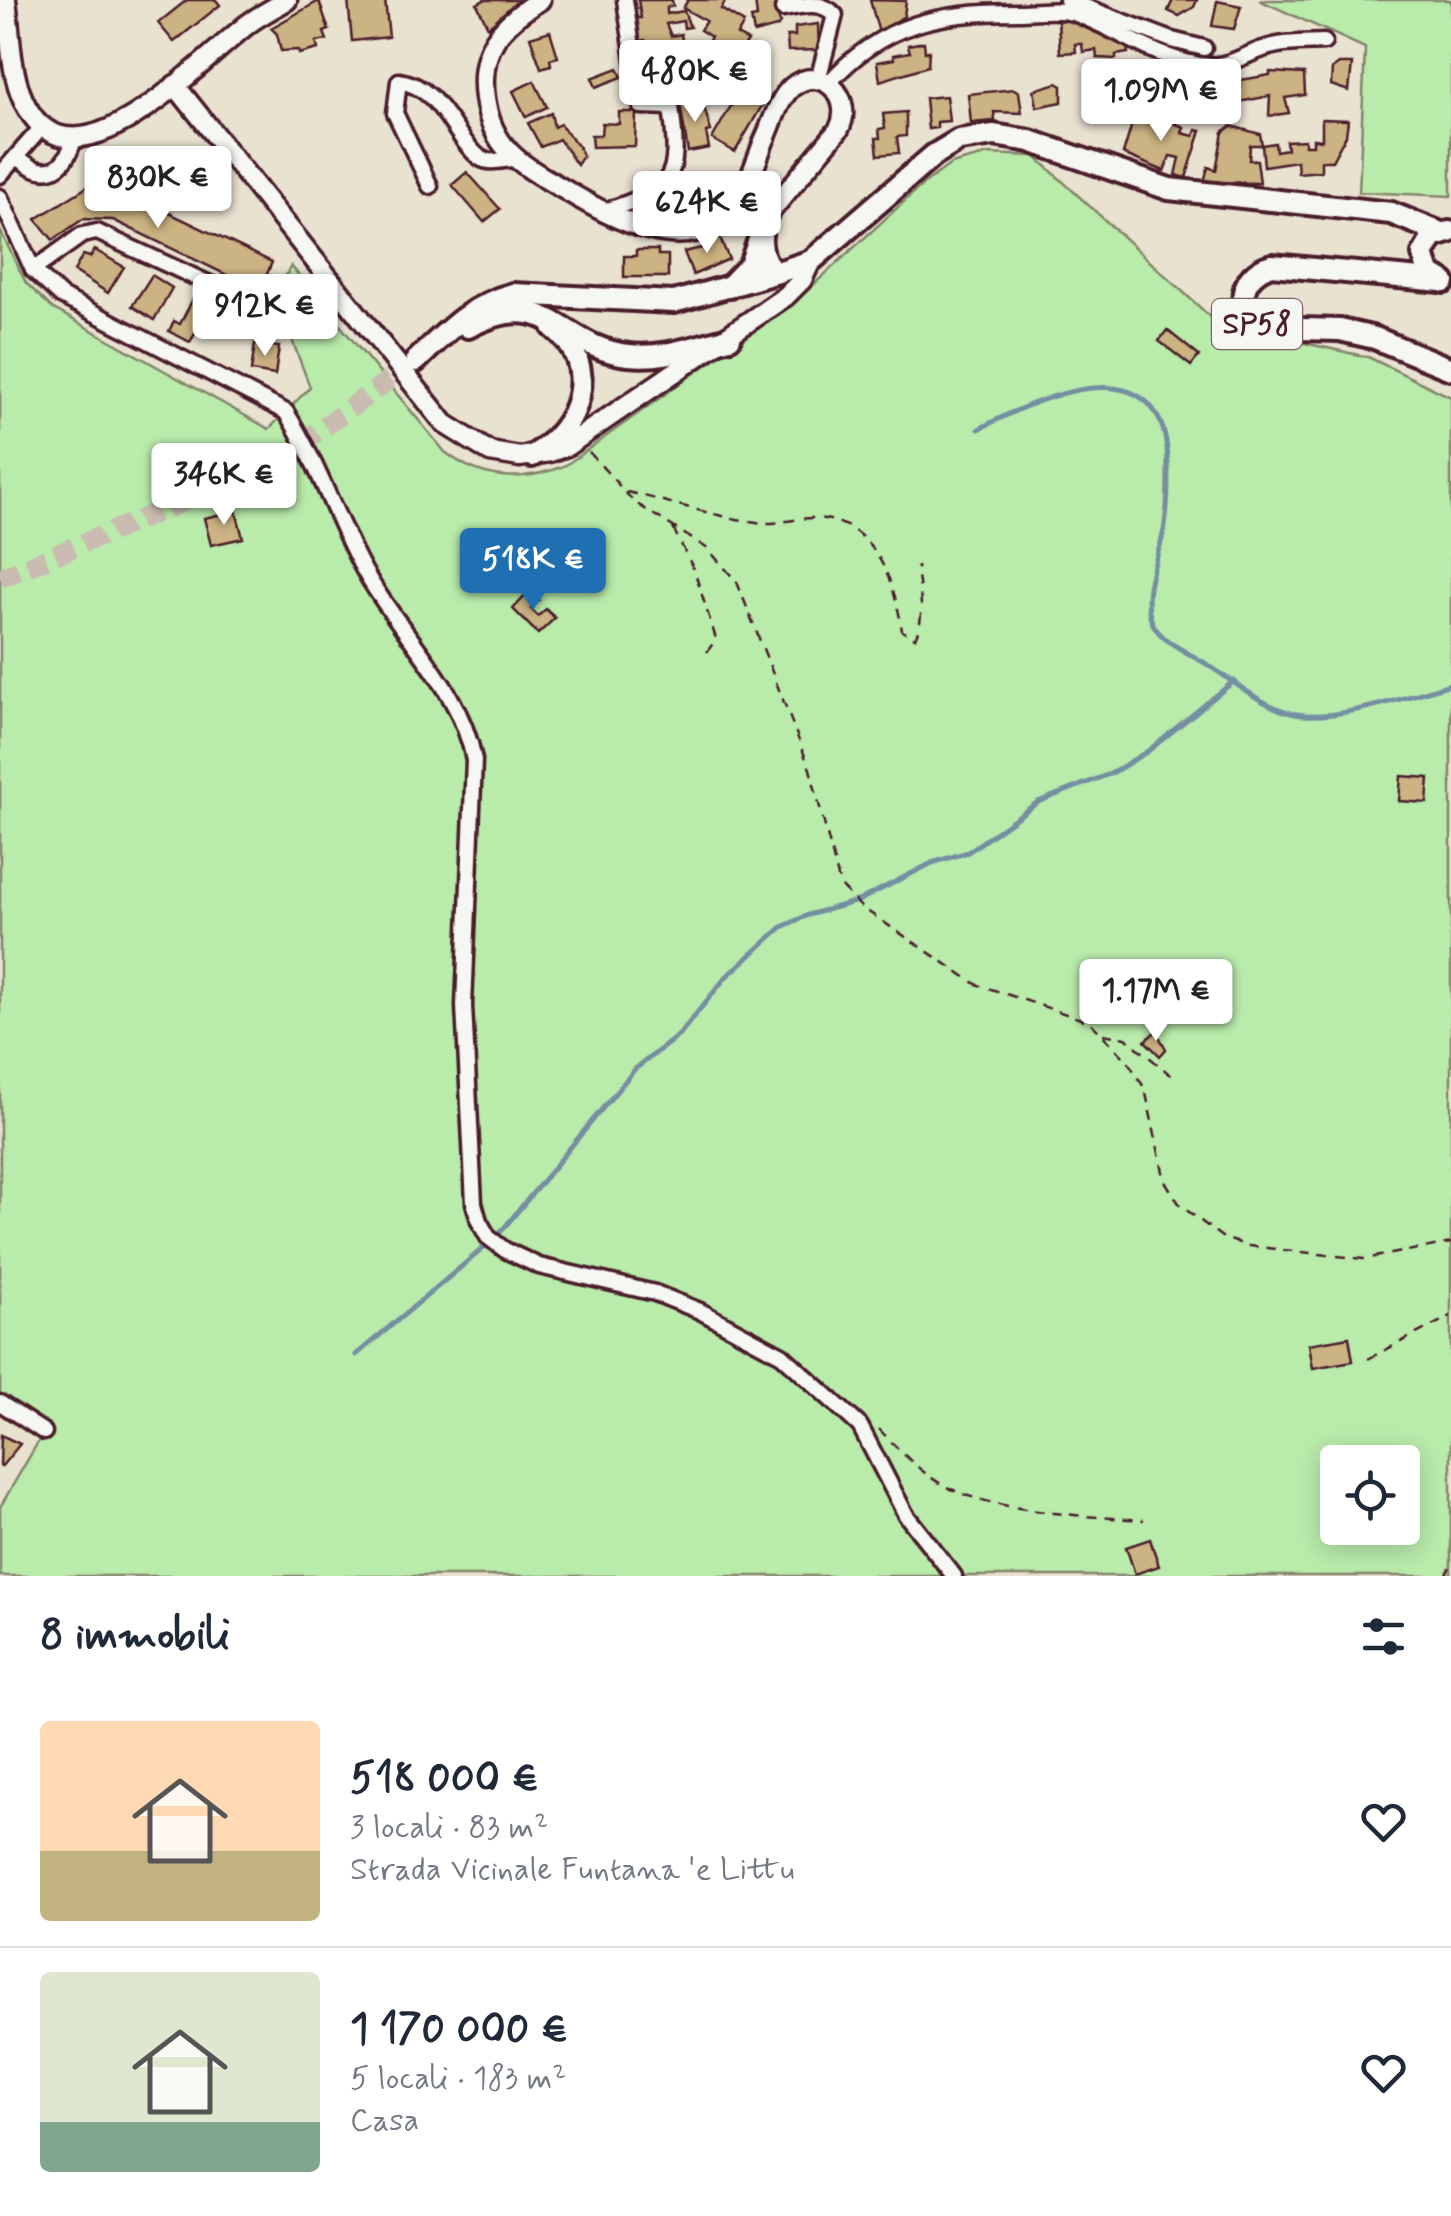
<!DOCTYPE html>
<html lang="it">
<head>
<meta charset="utf-8">
<style>
	body { margin:0; font-family:Mynerve,sans-serif; background:#f2f2f3; color:#1f2937; height:100vh; display:flex; flex-direction:column; font-size:38px; white-space:nowrap }
	* { box-sizing:border-box; margin:0 }
	p { font-size:32px; color:#747a83 }
	.icon { flex:none; width:55px; height:55px; fill:none; stroke:currentColor; stroke-width:2; stroke-linecap:round; stroke-linejoin:round }
	.map { position:relative; height:1576px; overflow:hidden }
	.details { display:flex; flex-direction:column; background:#fff; flex:1 }
	.details>* { flex:none }
	.tools { position:absolute; left:1320px; top:1445px; display:grid; gap:20px }
	.tools a { display:grid; place-items:center; width:100px; height:100px; border-radius:10px; background:#fff; box-shadow:0 5px 25px #0003; font-size:50px }
	.price { position:absolute; translate:-50% -85px; padding:0 22px; border-radius:10px; background:#fff; color:#222; font-size:32px; line-height:65px; filter:drop-shadow(0 2px 5px #0008) }
	.price::after { content:''; position:absolute; left:50%; top:60px; width:30px; height:22px; margin-left:-15px; background:inherit; clip-path:polygon(0 0,100% 0,50% 100%) }
	.price.selected { background:#1f6fb2; color:#fff }
	ul { padding:0; list-style:none }
	li { display:flex; align-items:center; gap:30px; height:250px; padding:0 40px }
	li+li { border-top:2px solid #e0e1e3 }
	li span { display:grid; place-items:center; flex:none; width:280px; height:200px; border-radius:10px; color:#555 }
	li>.icon { margin-inline-start:auto }
	span .icon { width:120px; height:120px; fill:#fffc; stroke-width:1 }
	li b { font-size:42px }
	h2 { display:flex; justify-content:space-between; align-items:center; height:120px; padding:0 40px; font-size:42px }
	.map>svg:first-child { display:block }
</style>
</head>
<body>
<div class="map">
<svg width="1451" height="1576" viewBox="0 0 1451 1576">
	<rect width="100%" height="100%" fill="#e9e2d1"/>
	<filter id="ink" filterUnits="userSpaceOnUse"><feTurbulence type="fractalNoise" baseFrequency=".01" numOctaves="2"/><feDisplacementMap in="SourceGraphic" scale="20" xChannelSelector="R" yChannelSelector="G"/><feConvolveMatrix kernelMatrix="1 2 1 2 8 2 1 2 1" color-interpolation-filters="sRGB"/></filter>
	<g filter="url(#ink)">
		<g fill="#b9ebab" stroke="#82856b" stroke-width="2.5" fill-rule="evenodd">
			<polygon points="1259,0 1451,0 1451,196 1359,192 1365,48"/>
			<path d="M 989,154 L 1035,156 L 1218,324 L 1368,357 L 1451,397 L 1451,1576 L 0,1576 L 0,1507 L 44,1432 L 0,1404 L 0,230 L 26,283 L 52,308 L 269,429 L 310,387 L 275,295 L 291,266 L 445,452 C 482,481 523,483 566,465 L 797,300 L 922,185 L 951,164 ZM 1338,1462 L 1402,1462 L 1402,1528 L 1338,1528 Z"/>
		</g>
		<g fill="none" stroke-linecap="round" stroke-linejoin="round">
			<g stroke="#738fa1" stroke-width="5">
				<path d="M 979,429 C 1046,393 1168,342 1168,467 C 1168,489 1168,513 1163,535 C 1156,562 1140,597 1153,624 C 1162,643 1192,654 1208,665 C 1233,681 1259,703 1287,712 C 1329,725 1409,696 1451,684"/>
				<polyline points="499,1234 635,1069 679,1035 726,977 782,927 808,915 858,901 932,863 968,852 1038,802 1112,773 1148,751 1234,681"/>
				<polyline points="356,1355 486,1246"/>
			</g>
		</g>
		<g fill="#ccb383" stroke="#4a1f2b" stroke-width="2.5">
			<polygon points="187,0 216,0 220,5 174,42 158,23"/>
			<polygon points="348,0 385,0 389,37 352,41"/>
			<polygon points="484,0 520,0 488,27 477,4"/>
			<polygon points="638,0 672,0 673,6 667,7 667,14 684,11 690,27 684,28 683,21 666,24 671,36 681,34 683,46 677,46 679,61 695,58 696,62 688,64 689,71 681,72 680,65 672,66 676,97 663,99 662,92 652,93 645,40 640,41 636,18 641,18"/>
			<polygon points="688,0 726,0 721,9 744,23 737,35 748,41 733,65 755,77 746,94 763,104 735,152 712,139 732,104 694,83 702,70 694,66 711,37 700,30 706,21 683,8"/>
			<polygon points="755,0 774,0 780,23 777,27 754,33 751,18 757,17"/>
			<polygon points="870,0 906,1 904,16 879,33"/>
			<polygon points="1173,0 1197,0 1194,7 1179,16 1168,11"/>
			<polygon points="319,1 329,30 324,32 327,40 316,42 318,49 299,54 298,50 281,51 277,34 271,28"/>
			<polygon points="1217,1 1241,6 1234,29 1212,26"/>
			<polygon points="1058,19 1073,21 1127,46 1128,53 1116,55 1116,59 1097,58 1096,50 1083,52 1082,44 1075,44 1076,52 1060,53"/>
			<polygon points="818,24 819,50 788,51 787,36 795,36 795,27"/>
			<polygon points="550,31 558,57 550,59 551,65 541,68 530,37"/>
			<polygon points="924,42 925,52 929,51 928,66 880,81 877,62 894,59 893,55 910,52 908,45"/>
			<polygon points="1339,64 1352,64 1349,91 1331,85 1332,69"/>
			<polygon points="1132,66 1144,67 1143,73 1163,80 1163,102 1137,95 1140,86 1133,84 1130,93 1106,86 1109,67 1118,69 1117,79 1127,80"/>
			<polygon points="618,68 622,77 596,87 592,78"/>
			<polygon points="1270,72 1304,74 1305,95 1285,98 1289,113 1269,116 1270,96 1207,108 1205,114 1182,109 1184,87 1214,93 1216,88 1227,86 1234,90 1241,89 1241,80 1270,75"/>
			<polygon points="534,81 547,107 526,117 513,91"/>
			<polygon points="1057,83 1062,86 1062,102 1037,107 1034,90"/>
			<polygon points="1014,89 1019,92 1022,113 994,112 995,121 971,123 968,94"/>
			<polygon points="946,96 949,121 937,122 937,128 928,129 925,98"/>
			<polygon points="702,100 711,131 706,132 709,148 688,152 680,103"/>
			<polygon points="1101,103 1126,112 1123,122 1098,114"/>
			<polygon points="1136,111 1148,114 1145,122 1158,126 1161,118 1184,127 1182,133 1194,136 1196,130 1201,131 1186,178 1176,175 1180,158 1170,156 1164,171 1123,154"/>
			<polygon points="619,112 636,112 635,146 592,147 591,135 601,135 602,123 619,124"/>
			<polygon points="906,112 906,136 897,137 899,153 878,155 876,138 880,138 879,129 885,128 883,114"/>
			<polygon points="551,113 554,127 560,124 579,147 583,156 577,165 559,139 541,147 528,123"/>
			<polygon points="1322,119 1348,120 1346,135 1332,161 1321,161 1321,171 1298,173 1297,161 1264,166 1262,145 1275,143 1276,151 1287,149 1286,141 1305,140 1305,145 1313,145 1313,139 1322,140"/>
			<polygon points="1231,126 1260,134 1262,145 1250,145 1249,160 1257,160 1260,183 1204,182 1208,167 1216,170 1223,132"/>
			<polygon points="467,172 500,209 484,222 452,185"/>
			<polygon points="710,175 711,182 716,181 719,198 708,199 709,207 699,208 700,213 667,217 665,203 673,202 674,190 689,188 688,178"/>
			<polygon points="87,187 121,190 272,262 260,291 113,220 83,219 53,240 36,219"/>
			<polygon points="719,236 729,259 693,275 684,252 706,247 704,242"/>
			<polygon points="95,250 124,267 108,293 74,271 83,255 90,257"/>
			<polygon points="636,250 658,250 658,255 668,255 668,277 624,277 624,256 636,256"/>
			<polygon points="152,275 172,288 154,320 132,306"/>
			<polygon points="195,295 211,307 190,342 169,331 174,321 180,324"/>
			<polygon points="1167,330 1199,356 1191,366 1159,341"/>
			<polygon points="255,344 279,347 275,375 251,371"/>
			<polygon points="236,511 243,538 211,545 204,518"/>
			<polygon points="530,591 539,600 531,609 538,616 546,609 555,618 538,634 513,609"/>
			<polygon points="1401,776 1429,778 1427,803 1399,801"/>
			<polygon points="1156,1031 1166,1049 1160,1056 1145,1041"/>
			<polygon points="1349,1337 1353,1361 1313,1368 1309,1344"/>
			<polygon points="1,1435 20,1444 1,1467 0,1466"/>
			<polygon points="1150,1539 1159,1566 1135,1574 1126,1547"/>
		</g>
		<g fill="none" stroke-linecap="round" stroke-linejoin="round">
			<polyline stroke="#c9bbb0" stroke-width="20" stroke-dasharray="20 10" stroke-linecap="butt" points="0,578 271,465 414,362"/>
			<defs>
				<g id="minor">
					<polyline points="1067,0 1172,40 1204,48"/>
					<path d="M 783,9 C 803,5 822,0 835,15 L 818,80"/>
					<path d="M 828,84 C 882,22 941,12 1019,12 C 1036,12 1057,8 1073,13 C 1116,28 1152,57 1199,65 C 1226,69 1239,57 1263,49 C 1282,42 1304,43 1324,42"/>
					<path d="M 19,158 C 45,181 65,171 74,139"/>
					<polyline points="0,175 43,126"/>
					<path d="M 430,186 L 395,113 L 399,81 C 441,87 452,136 480,158 C 489,164 502,160 512,159"/>
					<path d="M 0,197 L 33,270 L 61,296 L 286,412 C 316,460 334,513 360,563 C 395,630 460,684 474,760 L 464,1006 L 474,1203 L 479,1221 L 488,1237 L 505,1250 L 539,1266 L 655,1293 L 700,1311 L 782,1355 L 860,1426 L 906,1515 L 954,1576"/>
					<path d="M 602,212 C 674,188 681,182 671,107 L 641,106 L 625,0"/>
					<polyline points="33,270 82,235 97,232 277,315"/>
					<polyline points="0,1403 44,1432"/>
				</g>
				<g id="tertiary">
					<path d="M 6,0 C 10,29 10,64 20,92 C 64,211 197,63 248,24 C 260,15 274,8 287,0"/>
					<path d="M 540,0 C 501,24 478,49 485,98 C 492,151 524,166 565,190 C 612,218 693,264 736,204 C 749,186 756,161 764,141 C 772,125 778,99 792,87 C 822,63 855,98 839,129 L 764,219 C 760,240 761,257 775,273"/>
					<polyline points="175,85 445,424 490,452 520,457 550,452 567,446 786,296 802,280 811,261"/>
				</g>
				<g id="primary">
					<path d="M 1441,281 L 1272,265 C 1239,274 1233,310 1263,328 L 1340,330 L 1375,338 L 1451,369"/>
					<polyline points="1444,282 1429,273 1423,254 1433,237 1449,232"/>
					<polyline points="729,287 750,265 761,234"/>
					<path d="M 468,327 C 551,284 559,348 629,355 C 663,359 696,346 730,338"/>
					<path d="M 416,361 C 446,332 471,305 513,294 L 674,302 L 775,273 L 811,261 L 934,155 L 959,140 L 994,135 L 1030,141 L 1169,189 L 1391,213 L 1441,233"/>
					<path d="M 532,456 C 580,430 602,365 553,327"/>
				</g>
			</defs>
			<use href="#minor" stroke="#4a1f2b" stroke-width="21"/>
			<use href="#tertiary" stroke="#4a1f2b" stroke-width="25"/>
			<use href="#primary" stroke="#4a1f2b" stroke-width="28"/>
			<g stroke="#4a1f2b" stroke-width="2.5" stroke-dasharray="10 8" stroke-linecap="butt">
				<polyline points="589,452 634,502 708,549 737,582 810,769 840,885 861,907 976,984 1090,1022 1127,1060 1145,1089 1165,1181 1180,1205 1223,1238 1249,1246 1364,1259 1451,1243"/>
				<path d="M 627,492 C 672,502 718,518 764,523 C 781,524 800,517 817,518 C 875,522 895,582 902,631 L 915,638 C 926,617 919,590 917,566"/>
				<polyline points="673,528 694,570 716,639 707,652"/>
				<polyline points="1103,1034 1126,1038 1172,1076"/>
				<polyline points="1368,1359 1451,1316"/>
				<path d="M 879,1429 C 899,1450 924,1477 951,1489 C 1005,1513 1085,1516 1144,1520"/>
				<polyline points="1445,1576 1451,1565"/>
			</g>
			<use href="#minor" stroke="#f6f6f2" stroke-width="14"/>
			<use href="#tertiary" stroke="#f6f6f2" stroke-width="18"/>
			<use href="#primary" stroke="#f6f6f2" stroke-width="20"/>
		</g>
	</g>
	<g text-anchor="middle" dominant-baseline="central" stroke-width="9" stroke-linejoin="round" paint-order="stroke">
		<rect fill="#f6f6f2" stroke="#7e6067" stroke-width="2.5" x="1212" y="299" width="90" height="50" rx="8"/>
		<g font-size="30" font-weight="bold" fill="#4a1f2b">
			<text x="1257" y="324">SP58</text>
		</g>
	</g>
</svg>
<div class="tools">
<a><svg class="icon" aria-label="locate" viewBox="0 0 24 24"><circle cx="12" cy="12" r="6"/><path d="M12 2v4M12 18v4M2 12h4M18 12h4"/></svg></a>
</div>
<b class="price" style="left:695px;top:125px">480K €</b>
<b class="price" style="left:1161px;top:144px">1.09M €</b>
<b class="price" style="left:158px;top:231px">830K €</b>
<b class="price" style="left:707px;top:256px">624K €</b>
<b class="price" style="left:265px;top:359px">912K €</b>
<b class="price" style="left:224px;top:528px">346K €</b>
<b class="price selected" style="left:533px;top:613px">518K €</b>
<b class="price" style="left:1156px;top:1044px">1.17M €</b>
</div>
<section class="details">
<h2>8 immobili<svg class="icon" aria-label="filters" viewBox="0 0 24 24"><path d="M4 7h16M4 17h16"/><circle cx="9" cy="7" r="2"/><circle cx="15" cy="17" r="2"/></svg></h2>
<ul>
<li><span style="background:linear-gradient(#ffd9b3 65%,#c2b280 0)"><svg class="icon" aria-label="home" viewBox="0 0 24 24"><path d="M3 11l9-7 9 7M6 9v11h12V9"/></svg></span><div><b>518 000 €</b><p>3 locali · 83 m²</p><p>Strada Vicinale Funtana 'e Littu</p></div><svg class="icon" aria-label="heart" viewBox="0 0 24 24"><path d="M12 20l-8-8c-3-5 5-10 8-4 3-6 11-1 8 4z"/></svg></li>
<li><span style="background:linear-gradient(#dfe7d0 75%,#7fa58c 0)"><svg class="icon" aria-label="home" viewBox="0 0 24 24"><path d="M3 11l9-7 9 7M6 9v11h12V9"/></svg></span><div><b>1 170 000 €</b><p>5 locali · 183 m²</p><p>Casa</p></div><svg class="icon" aria-label="heart" viewBox="0 0 24 24"><path d="M12 20l-8-8c-3-5 5-10 8-4 3-6 11-1 8 4z"/></svg></li>
</ul>
</section>
</body>
</html>
